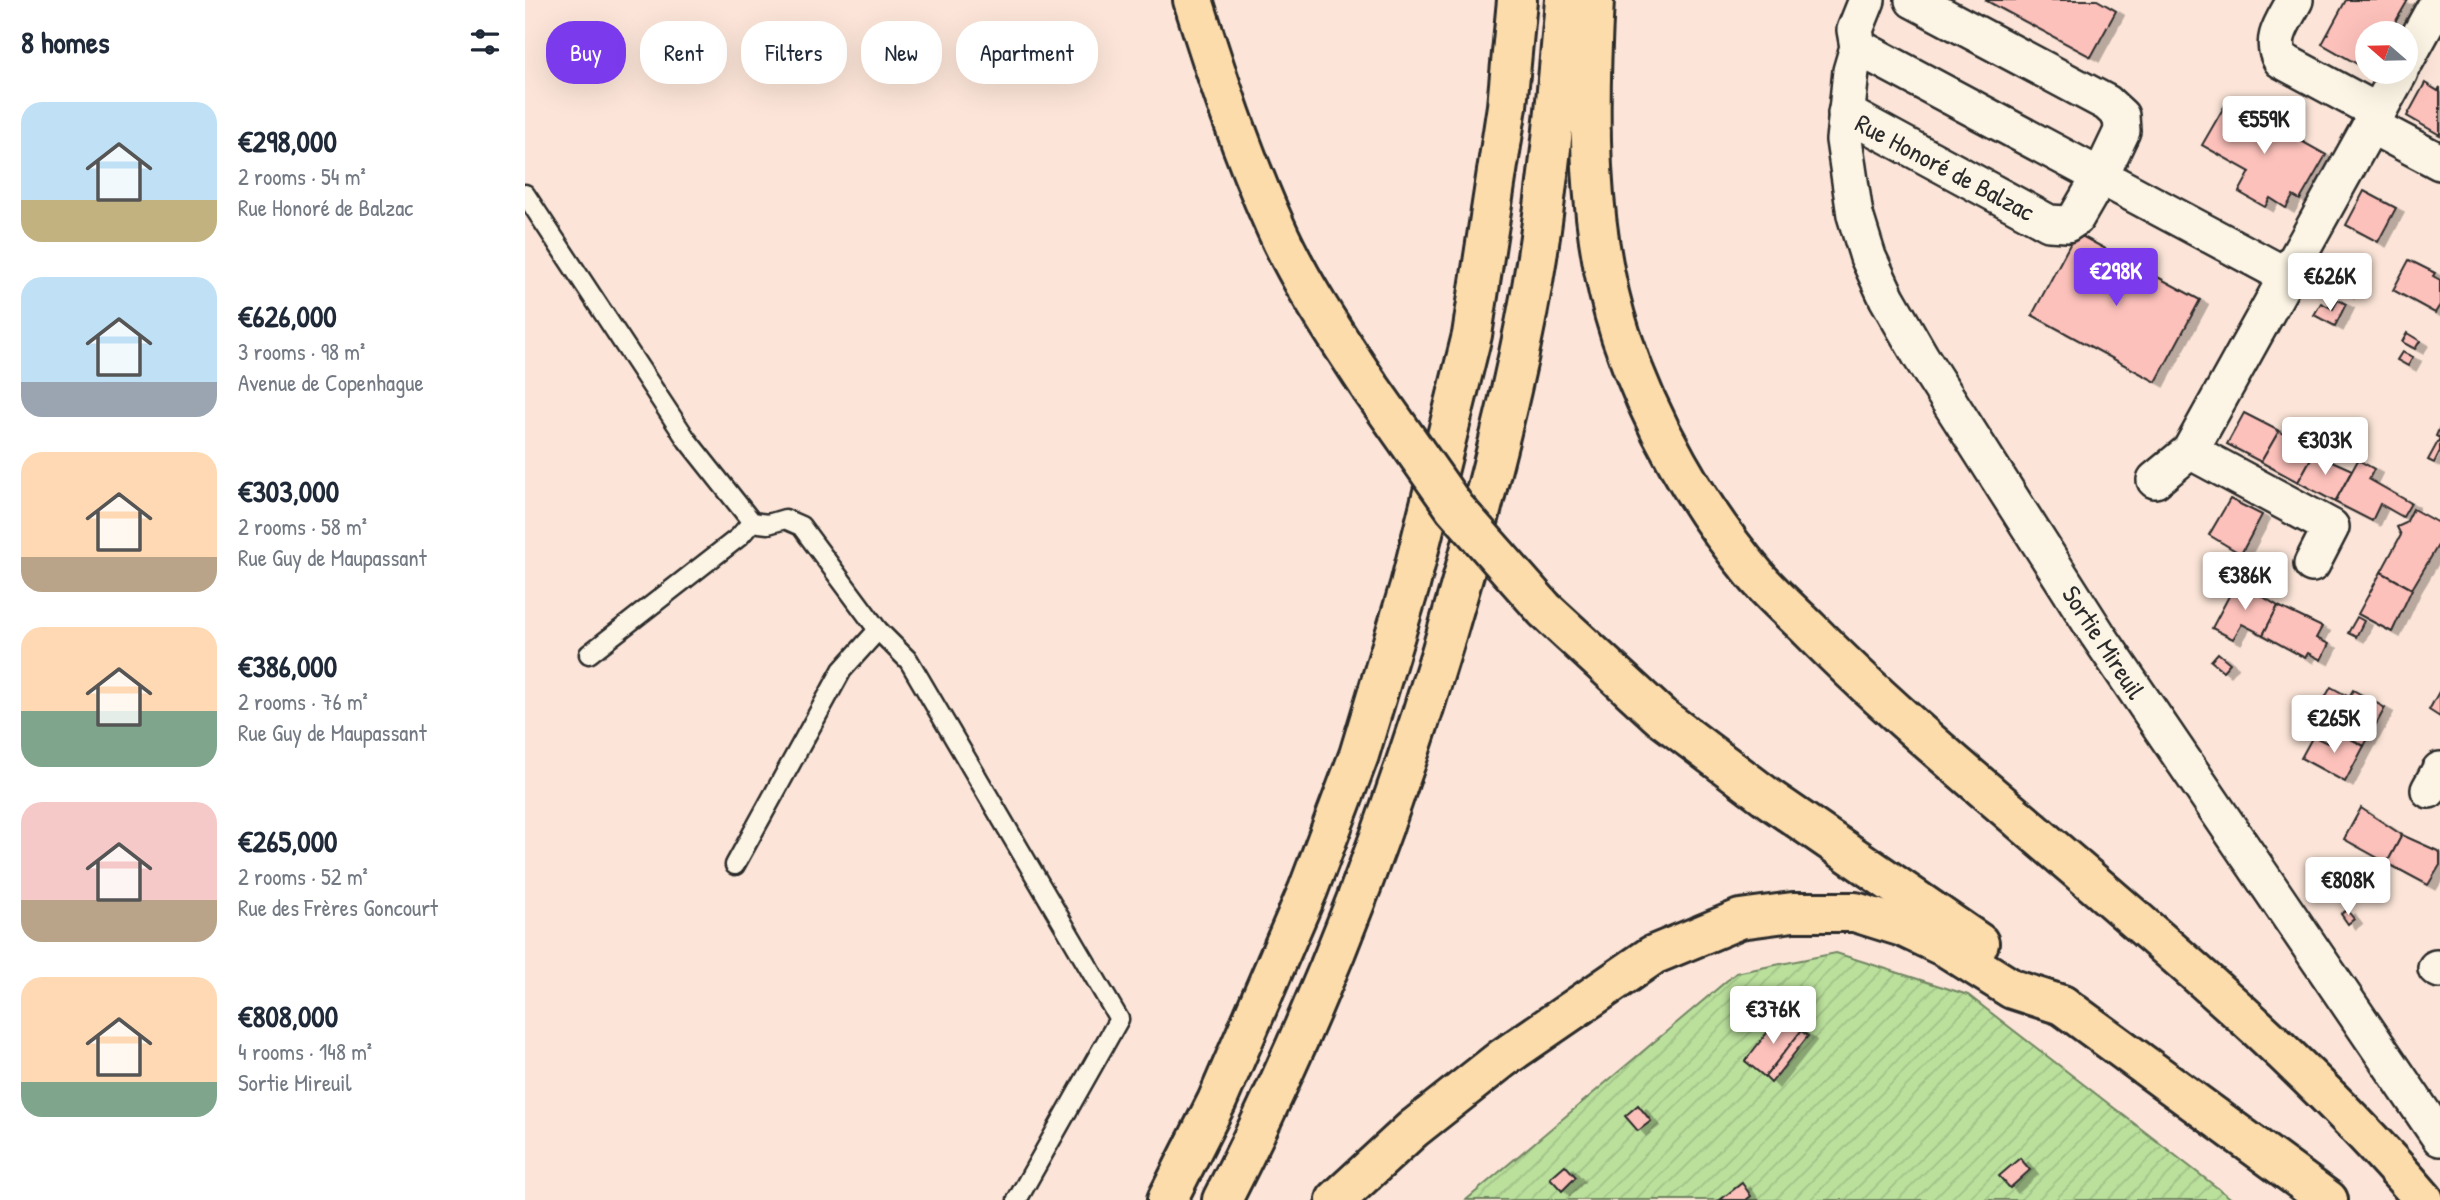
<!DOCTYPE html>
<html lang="en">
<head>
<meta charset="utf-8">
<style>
	body { margin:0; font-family:"Patrick Hand",sans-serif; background:#f2f2f3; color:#1f2937; height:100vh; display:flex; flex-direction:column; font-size:26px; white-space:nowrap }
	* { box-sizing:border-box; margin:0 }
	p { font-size:23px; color:#747a83 }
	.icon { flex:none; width:38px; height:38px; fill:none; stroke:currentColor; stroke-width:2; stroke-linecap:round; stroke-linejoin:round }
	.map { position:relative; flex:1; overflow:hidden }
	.details { display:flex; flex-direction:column; background:#fff; width:525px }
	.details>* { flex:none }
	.guide { position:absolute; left:21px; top:21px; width:665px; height:63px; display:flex; gap:14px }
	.needle { width:46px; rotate:290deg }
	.tools { position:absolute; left:1830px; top:21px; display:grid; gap:14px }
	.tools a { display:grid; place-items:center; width:63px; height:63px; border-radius:50%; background:#fff; box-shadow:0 7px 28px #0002; font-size:35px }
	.price { position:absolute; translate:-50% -60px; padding:0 16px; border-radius:7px; background:#fff; color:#222; font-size:23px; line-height:46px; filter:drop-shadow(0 2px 4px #0008) }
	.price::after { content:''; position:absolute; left:50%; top:42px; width:21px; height:16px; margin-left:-10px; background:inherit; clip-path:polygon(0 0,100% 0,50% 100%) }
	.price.active { background:#7c3aed; color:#fff }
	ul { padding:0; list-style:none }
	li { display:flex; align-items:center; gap:21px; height:175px; padding:0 21px }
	li span { display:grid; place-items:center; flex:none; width:196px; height:140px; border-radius:21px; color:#555 }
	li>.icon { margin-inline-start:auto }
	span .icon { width:84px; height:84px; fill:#fffc; stroke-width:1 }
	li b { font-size:30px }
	h2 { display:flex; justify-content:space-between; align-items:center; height:84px; padding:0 21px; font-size:30px }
	.chip { padding:0 24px; border-radius:28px; background:#fff; box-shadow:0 7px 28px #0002; font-size:24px; line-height:63px }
	.chip.active { background:#7c3aed; color:#fff }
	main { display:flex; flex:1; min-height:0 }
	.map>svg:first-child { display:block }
</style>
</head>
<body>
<main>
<section class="details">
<h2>8 homes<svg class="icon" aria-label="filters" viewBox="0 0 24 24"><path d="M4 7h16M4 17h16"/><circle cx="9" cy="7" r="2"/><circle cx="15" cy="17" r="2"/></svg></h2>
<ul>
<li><span style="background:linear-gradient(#bfe0f5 70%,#c2b280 0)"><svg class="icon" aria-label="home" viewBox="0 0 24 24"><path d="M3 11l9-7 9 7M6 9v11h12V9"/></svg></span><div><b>€298,000</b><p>2 rooms · 54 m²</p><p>Rue Honoré de Balzac</p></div></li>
<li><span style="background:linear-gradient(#bfe0f5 75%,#9aa5b1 0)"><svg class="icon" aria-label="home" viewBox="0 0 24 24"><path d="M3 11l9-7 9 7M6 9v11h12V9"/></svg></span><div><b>€626,000</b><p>3 rooms · 98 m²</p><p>Avenue de Copenhague</p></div></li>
<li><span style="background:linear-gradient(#ffd9b3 75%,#b9a48a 0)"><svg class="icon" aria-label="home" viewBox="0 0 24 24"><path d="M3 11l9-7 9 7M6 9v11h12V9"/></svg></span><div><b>€303,000</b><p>2 rooms · 58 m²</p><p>Rue Guy de Maupassant</p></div></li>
<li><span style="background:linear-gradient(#ffd9b3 60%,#7fa58c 0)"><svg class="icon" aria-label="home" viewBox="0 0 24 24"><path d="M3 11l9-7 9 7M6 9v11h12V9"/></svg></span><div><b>€386,000</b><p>2 rooms · 76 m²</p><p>Rue Guy de Maupassant</p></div></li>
<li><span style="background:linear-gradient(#f6c9c9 70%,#b9a48a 0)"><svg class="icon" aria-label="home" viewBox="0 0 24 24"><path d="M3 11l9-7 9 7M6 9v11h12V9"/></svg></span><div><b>€265,000</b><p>2 rooms · 52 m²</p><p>Rue des Frères Goncourt</p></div></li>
<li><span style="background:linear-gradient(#ffd9b3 75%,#7fa58c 0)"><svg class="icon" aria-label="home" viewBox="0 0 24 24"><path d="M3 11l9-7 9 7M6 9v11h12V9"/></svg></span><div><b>€808,000</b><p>4 rooms · 148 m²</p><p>Sortie Mireuil</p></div></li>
</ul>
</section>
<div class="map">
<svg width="1915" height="1200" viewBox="0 0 1915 1200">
	<defs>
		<pattern id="garden-furrows" width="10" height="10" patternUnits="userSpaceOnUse" patternTransform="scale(1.75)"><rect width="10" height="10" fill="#bae09c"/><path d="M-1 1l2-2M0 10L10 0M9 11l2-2" fill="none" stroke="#a0c087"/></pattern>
		<filter id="shadow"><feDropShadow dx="8" dy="4.5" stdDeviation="0" flood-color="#0004"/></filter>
	</defs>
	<rect width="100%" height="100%" fill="#fce5d8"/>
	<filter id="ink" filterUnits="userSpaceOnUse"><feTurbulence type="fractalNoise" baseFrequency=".0143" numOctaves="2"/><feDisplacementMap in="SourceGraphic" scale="14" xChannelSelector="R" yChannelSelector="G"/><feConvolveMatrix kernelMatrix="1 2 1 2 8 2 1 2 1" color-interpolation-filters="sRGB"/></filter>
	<g filter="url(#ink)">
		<polygon fill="url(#garden-furrows)" stroke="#728664" stroke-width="2" points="1311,953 1443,995 1708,1200 941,1200 1211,973"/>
		<g fill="#fdc1bb" stroke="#2b2b2b" stroke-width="2" filter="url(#shadow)">
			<polygon points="1460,0 1572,0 1591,11 1566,57"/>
			<polygon points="1821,0 1883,0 1864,33 1843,33 1843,70 1797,44"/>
			<polygon points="1900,83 1913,91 1915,87 1915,135 1882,116"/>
			<polygon points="1703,100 1801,155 1775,200 1768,196 1761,208 1745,198 1740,207 1714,192 1725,172 1677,145"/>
			<polygon points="1839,191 1871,208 1853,242 1821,225"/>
			<polygon points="1551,233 1675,300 1631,382 1507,315"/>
			<polygon points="1884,260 1910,273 1908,276 1915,280 1915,305 1910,313 1868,290"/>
			<polygon points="1811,277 1826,285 1821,294 1807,285"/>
			<polygon points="1813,300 1821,304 1810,326 1789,315 1796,303 1808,309"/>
			<polygon points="1882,333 1895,341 1890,349 1877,342"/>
			<polygon points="1877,352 1888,357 1883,366 1872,360"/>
			<polygon points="1719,413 1754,431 1736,462 1702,444"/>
			<polygon points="1914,429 1915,430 1915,451 1909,463 1903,460 1915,438 1911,436"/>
			<polygon points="1754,431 1789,453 1773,482 1736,462"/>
			<polygon points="1789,453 1827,470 1810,502 1773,482"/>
			<polygon points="1833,460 1849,469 1844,479 1886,503 1878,517 1855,504 1847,521 1810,502"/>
			<polygon points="1705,499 1737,515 1716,554 1684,535"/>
			<polygon points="1888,509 1915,524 1915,542 1887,589 1856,572 1876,535 1872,527 1881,523"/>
			<polygon points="1856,572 1887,589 1867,632 1833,614"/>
			<polygon points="1712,581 1753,606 1738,635 1717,624 1708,639 1687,628"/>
			<polygon points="1753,606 1797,627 1791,638 1804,644 1796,660 1783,653 1780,658 1738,635"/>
			<polygon points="1832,617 1839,621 1831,637 1823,633"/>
			<polygon points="1693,653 1705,663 1698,671 1686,661"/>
			<polygon points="1806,687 1824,697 1828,690 1860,708 1839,746 1809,730 1817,715 1797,703"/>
			<polygon points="1915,690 1915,717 1904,710"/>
			<polygon points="1809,730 1839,746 1820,782 1776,758 1788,736 1802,743"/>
			<polygon points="1836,808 1877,835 1862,863 1819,839"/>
			<polygon points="1877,835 1915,852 1915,865 1903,885 1862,863"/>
			<polygon points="1822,910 1829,919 1823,924 1816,914"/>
			<polygon points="1256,1015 1276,1031 1240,1077 1220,1061"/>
			<polygon points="1276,1031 1283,1036 1246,1083 1240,1077"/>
			<polygon points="1113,1105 1126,1121 1113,1131 1100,1116"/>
			<polygon points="1495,1158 1505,1170 1485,1188 1474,1176"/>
			<polygon points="1040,1165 1051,1177 1037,1191 1025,1178"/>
			<polygon points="1217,1183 1226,1196 1221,1200 1195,1200"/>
		</g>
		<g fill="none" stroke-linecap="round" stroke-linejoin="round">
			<defs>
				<g id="service">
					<polyline points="0,194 162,440 227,522 243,524 260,519 276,526 353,630 384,661 594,1019 492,1200"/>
					<polyline points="64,654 214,537 227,522"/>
					<polyline points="210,865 317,670 353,630"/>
				</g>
				<g id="minor">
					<polyline points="1342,0 1330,30 1333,47 1326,71 1319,140 1330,215 1343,257 1362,298 1396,357 1573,635 1915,1138"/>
					<path d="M 1770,0 C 1760,20 1743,39 1756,60 L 1853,112"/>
					<polyline points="1333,47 1762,276"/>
					<polyline points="1881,60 1914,0"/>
					<polyline points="1321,113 1524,223 1542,224 1551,218 1576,175 1597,131 1596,116 1582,103 1388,0"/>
					<polyline points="1845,125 1915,162"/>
					<polyline points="1665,451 1806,527 1787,564"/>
					<polyline points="1630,480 1665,451 1875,72"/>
					<polyline points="1904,790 1915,770"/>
					<polyline points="1911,968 1915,970"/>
				</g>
				<polyline id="primary" points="1537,1005 1803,1200"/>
				<g id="trunk">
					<path d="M 668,0 C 692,77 717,153 750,226 C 775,283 811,335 845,387"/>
					<path d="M 1069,0 C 1063,110 1061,230 1096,336 C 1125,423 1172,506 1231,576 C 1247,595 1267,612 1285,630 C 1352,698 1424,759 1496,821 C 1636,942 1779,1059 1899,1200"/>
					<polyline points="1020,610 1135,716 1246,800 1454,943"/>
					<polyline points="642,1200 692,1101 783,890 834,755 885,585 947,335 982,106 992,0"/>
					<path d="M 697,1200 C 808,984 891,757 953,522 C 976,435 998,347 1012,257 C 1025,172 1033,86 1040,0"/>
					<polyline points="811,1200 888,1129 978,1058 1128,955 1215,919 1268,912 1330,912 1378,927 1422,948 1487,989 1537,1005"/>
				</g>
			</defs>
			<use href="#service" stroke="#2b2b2b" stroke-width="23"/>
			<use href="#minor" stroke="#2b2b2b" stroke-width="40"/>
			<use href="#primary" stroke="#2b2b2b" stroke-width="44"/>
			<use href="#trunk" stroke="#2b2b2b" stroke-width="44"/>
			<use href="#service" stroke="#fcf5e5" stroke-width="18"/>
			<use href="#minor" stroke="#fcf5e5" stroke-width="35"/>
			<use href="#primary" stroke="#fddcac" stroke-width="38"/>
			<use href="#trunk" stroke="#fddcac" stroke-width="38"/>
			<defs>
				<polyline id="trunk-bridge" points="845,387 930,508 1020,610"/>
			</defs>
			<use href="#trunk-bridge" stroke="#2b2b2b" stroke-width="44" stroke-linecap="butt"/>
			<use href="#trunk-bridge" stroke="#fddcac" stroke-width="38"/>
		</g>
	</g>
	<g text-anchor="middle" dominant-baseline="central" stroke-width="7" stroke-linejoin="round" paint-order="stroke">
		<g font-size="26" fill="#2b2b2b" stroke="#fcf5e5">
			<text transform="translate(1420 167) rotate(28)">Rue Honoré de Balzac</text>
			<text transform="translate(1579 642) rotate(57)">Sortie Mireuil</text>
		</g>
	</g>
</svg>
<div class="tools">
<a><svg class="needle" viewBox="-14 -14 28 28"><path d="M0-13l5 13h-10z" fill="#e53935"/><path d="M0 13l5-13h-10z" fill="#747a83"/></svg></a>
</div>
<b class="price" style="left:1739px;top:156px">€559K</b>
<b class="price active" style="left:1591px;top:308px">€298K</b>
<b class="price" style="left:1805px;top:313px">€626K</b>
<b class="price" style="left:1800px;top:477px">€303K</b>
<b class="price" style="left:1720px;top:612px">€386K</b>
<b class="price" style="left:1809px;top:755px">€265K</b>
<b class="price" style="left:1823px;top:917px">€808K</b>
<b class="price" style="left:1248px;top:1046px">€376K</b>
<div class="guide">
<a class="chip active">Buy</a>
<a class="chip">Rent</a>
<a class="chip">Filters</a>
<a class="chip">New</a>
<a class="chip">Apartment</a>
</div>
</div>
</main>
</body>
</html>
